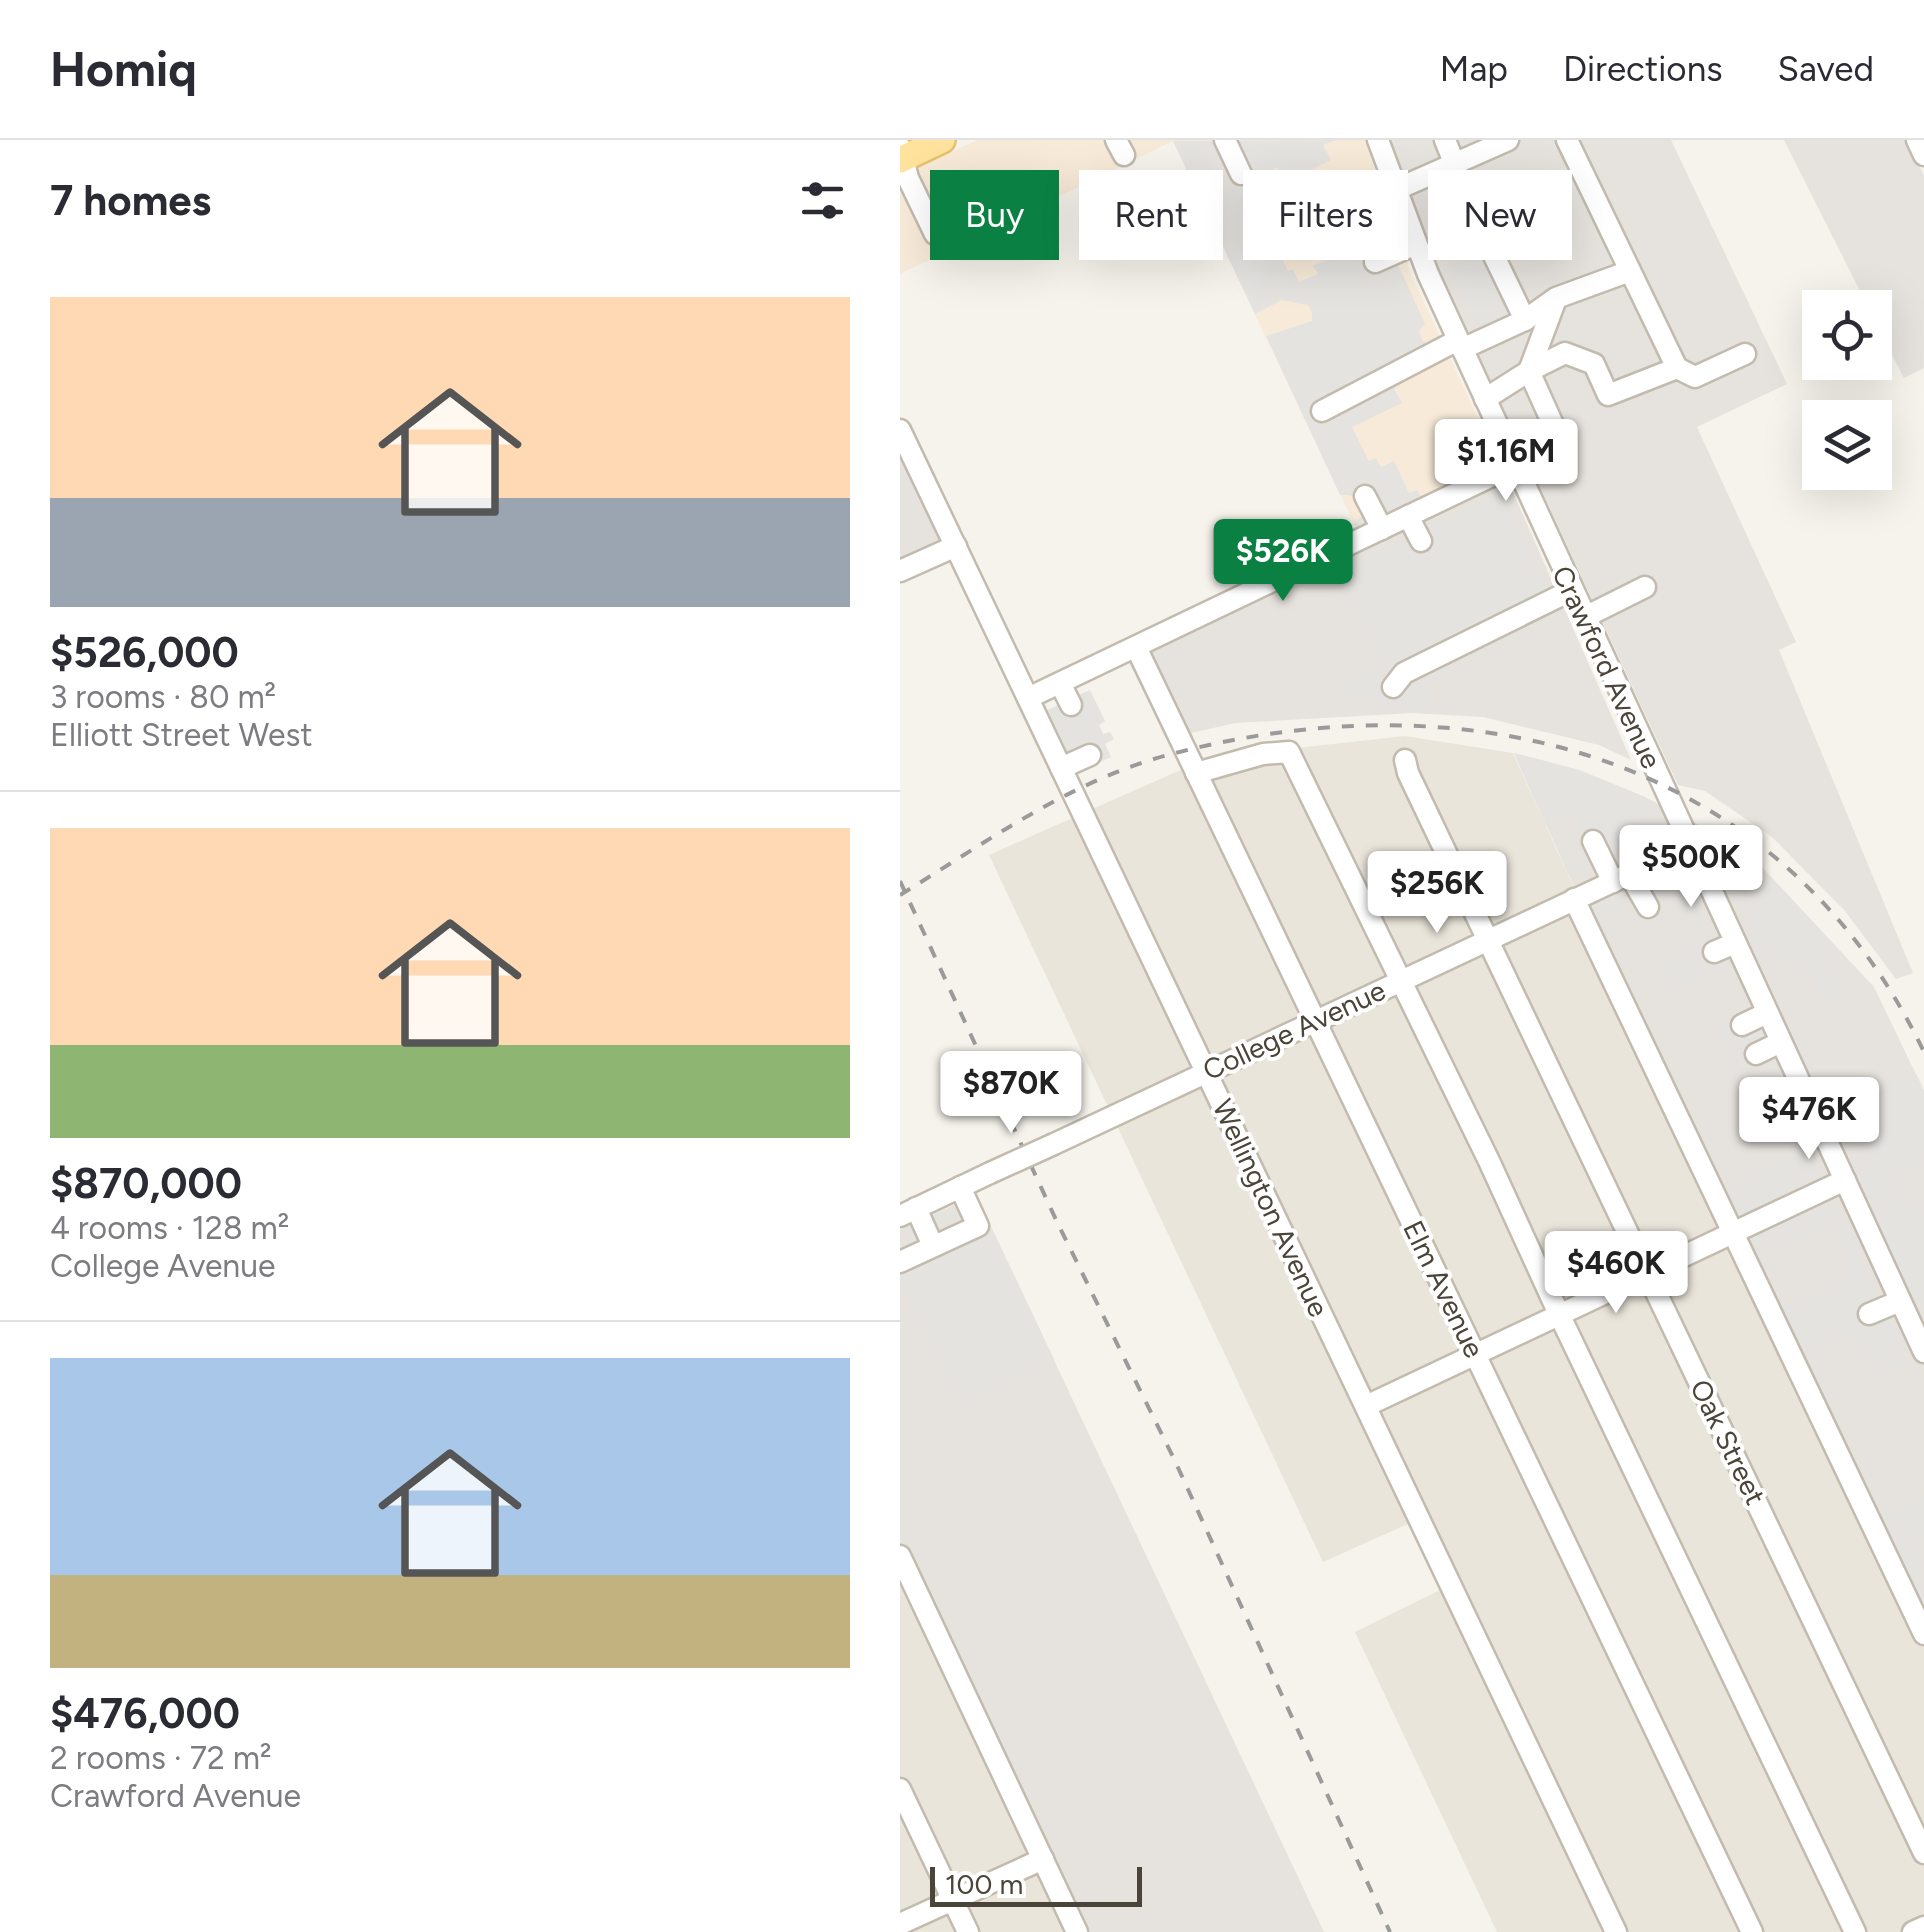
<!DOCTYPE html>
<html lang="en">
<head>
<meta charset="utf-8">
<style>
	body { margin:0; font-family:Figtree,sans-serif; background:#f2f2f3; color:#2b2b33; height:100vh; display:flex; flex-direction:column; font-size:38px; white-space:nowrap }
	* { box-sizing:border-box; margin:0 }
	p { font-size:32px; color:#7c7c81 }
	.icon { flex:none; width:55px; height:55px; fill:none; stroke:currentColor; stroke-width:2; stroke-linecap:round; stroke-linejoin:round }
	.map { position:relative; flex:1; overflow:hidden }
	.panel { display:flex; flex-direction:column; background:#fff; width:900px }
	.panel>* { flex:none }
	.guide { position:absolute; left:30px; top:30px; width:842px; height:90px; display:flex; gap:20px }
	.fabs { position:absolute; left:902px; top:150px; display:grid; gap:20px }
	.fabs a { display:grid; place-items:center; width:90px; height:90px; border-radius:0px; background:#fff; box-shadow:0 10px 40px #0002; font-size:50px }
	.scale { position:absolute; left:30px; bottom:25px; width:212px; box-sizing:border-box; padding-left:10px; border:5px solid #4b4439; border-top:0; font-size:28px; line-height:35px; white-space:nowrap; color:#4b4439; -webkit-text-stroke:8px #fff; paint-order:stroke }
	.price { position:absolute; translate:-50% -85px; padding:0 22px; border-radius:10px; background:#fff; color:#222; font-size:32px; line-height:65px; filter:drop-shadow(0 2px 5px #0008) }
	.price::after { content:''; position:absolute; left:50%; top:60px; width:30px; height:22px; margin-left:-15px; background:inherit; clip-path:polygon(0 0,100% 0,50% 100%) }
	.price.on { background:#0b8043; color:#fff }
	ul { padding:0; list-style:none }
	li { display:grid; align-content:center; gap:20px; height:530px; padding:0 50px }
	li+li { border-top:2px solid #e1e1e2 }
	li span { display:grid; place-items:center; height:310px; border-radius:0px; color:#555 }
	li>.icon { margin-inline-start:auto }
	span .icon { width:180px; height:180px; fill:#fffc; stroke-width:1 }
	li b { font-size:42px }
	h2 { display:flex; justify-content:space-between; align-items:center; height:120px; padding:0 50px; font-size:42px }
	.pill { padding:0 35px; border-radius:0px; background:#fff; box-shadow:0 10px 40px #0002; font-size:35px; line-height:90px }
	.pill.on { background:#0b8043; color:#fff }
	header { display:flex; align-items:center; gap:60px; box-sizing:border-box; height:140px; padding:0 50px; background:#fff; border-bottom:2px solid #e1e1e2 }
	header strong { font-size:48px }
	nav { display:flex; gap:55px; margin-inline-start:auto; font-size:35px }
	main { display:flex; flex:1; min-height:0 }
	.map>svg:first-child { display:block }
</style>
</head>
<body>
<header>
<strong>Homiq</strong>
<nav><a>Map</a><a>Directions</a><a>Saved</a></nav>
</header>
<main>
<section class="panel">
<h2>7 homes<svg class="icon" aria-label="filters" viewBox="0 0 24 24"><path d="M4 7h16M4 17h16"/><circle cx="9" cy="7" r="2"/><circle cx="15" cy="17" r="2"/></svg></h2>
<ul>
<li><span style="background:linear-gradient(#ffd9b3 65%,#9aa5b1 0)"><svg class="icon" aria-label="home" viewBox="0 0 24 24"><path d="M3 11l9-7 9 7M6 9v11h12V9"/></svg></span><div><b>$526,000</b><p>3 rooms · 80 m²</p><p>Elliott Street West</p></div></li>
<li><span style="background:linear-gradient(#ffd9b3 70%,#8fb573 0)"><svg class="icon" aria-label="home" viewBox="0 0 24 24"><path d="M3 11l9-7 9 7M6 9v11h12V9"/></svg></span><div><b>$870,000</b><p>4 rooms · 128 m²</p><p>College Avenue</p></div></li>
<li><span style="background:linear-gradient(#a9c7e8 70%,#c2b280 0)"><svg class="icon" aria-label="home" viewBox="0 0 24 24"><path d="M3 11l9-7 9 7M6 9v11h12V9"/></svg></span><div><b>$476,000</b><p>2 rooms · 72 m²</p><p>Crawford Avenue</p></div></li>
</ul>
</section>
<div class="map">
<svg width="1024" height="1792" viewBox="0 0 1024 1792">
	<rect width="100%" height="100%" fill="#f6f3ec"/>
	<g fill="#eae5da">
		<polygon points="505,596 613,613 674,748 679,768 1024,1493 1024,1792 597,1792 455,1492 542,1449 510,1383 423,1422 89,715 278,631 333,615"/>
		<polygon points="0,1404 186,1792 0,1792"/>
	</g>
	<polygon fill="#f7ead8" points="77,0 465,0 510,132 599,323 458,392 273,1 0,134 0,36"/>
	<g fill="#e6e2dd">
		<polygon points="491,0 771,0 887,244 797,287 896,502 879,510 1013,833 996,839 945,771 872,697 805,651 778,645 530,110"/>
		<polygon points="884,0 1007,0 1024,36 1024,228 1004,238 975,181 975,168 968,167"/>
		<polygon points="0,308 53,418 0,442"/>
		<polygon points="602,340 612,350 731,620 699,605 583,577 513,573 335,583 287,594 244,503"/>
		<polygon points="614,613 679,630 745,657 844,708 974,847 1024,951 1024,1493 679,768 674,747"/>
		<polygon points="76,1055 424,1792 186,1792 0,1404 0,1090"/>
	</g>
	<g fill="#e5e3e0">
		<polygon points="436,0 423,5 431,20 386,42 377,27 354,41 361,63 357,66 388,131 393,129 399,142 418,134 413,126 463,102 470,117 500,101 508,124 500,117 483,129 498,124 525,184 519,191 522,200 529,206 540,197 550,218 544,215 491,243 502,263 452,287 469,321 476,318 481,327 494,321 509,353 517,350 523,360 458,392 454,384 462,375 456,359 449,355 440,355 366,196 412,181 412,172 408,165 382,160 355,174 273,1"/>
		<polygon points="586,111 615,172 580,189 551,128"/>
		<polygon points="602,352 646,455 655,447 667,475 654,472 549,526 546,537 526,546 537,574 513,573 470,556 447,556 442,543 480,525 471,505 478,502 472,490 465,492 438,436 506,399 492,387 532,369 530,389"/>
		<polygon points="171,544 178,555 190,550 205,581 199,585 203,594 210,592 214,599 205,604 211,617 174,634 145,571 161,564"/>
		<polygon points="614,613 679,630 745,657 761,692 706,718 715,728 697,738 693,722 668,734 664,726 692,713 673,674 646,686"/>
		<polygon points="782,738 787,746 793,742 799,754 793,757 802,775 788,781 780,764 746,780 736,761 690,783 679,768 756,740 760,749"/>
		<polygon points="849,738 856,750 872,738 941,812 932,819 947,853 924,864 907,829 898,833 890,816 873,824 866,808 859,823 844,794 851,796 857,786 837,744"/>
		<polygon points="820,798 829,817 821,818 826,827 774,851 760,821 806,799 812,808"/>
		<polygon points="852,867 873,916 840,931 818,885"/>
		<polygon points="1017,935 1024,951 1024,1025 994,1040 1008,1068 1024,1061 1024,1165 1020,1158 1012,1161 990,1113 950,1022 960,1023 961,1019 932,961"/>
		<polygon points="906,1008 915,1034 892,1045 896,1052 841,1078 840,1068 825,1075 813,1051"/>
		<polygon points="76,1055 154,1219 59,1270 5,1155 0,1157 0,1110 17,1102 4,1088 42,1071 37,1080 44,1093 64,1081 54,1065"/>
		<polygon points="929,1056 947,1091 953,1087 965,1115 957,1115 977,1157 984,1154 1002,1196 997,1202 1008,1223 973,1237 952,1193 913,1211 934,1256 915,1264 871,1173 947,1138 944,1130 951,1126 932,1086 885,1108 879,1097 843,1114 836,1099"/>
		<polygon points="1024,1357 1024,1398 1014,1403 1024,1424 1024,1431 1015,1436 1024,1451 1024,1493 971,1381"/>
	</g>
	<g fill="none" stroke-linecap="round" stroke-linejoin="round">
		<defs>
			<g id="minor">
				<polyline points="216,0 224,15"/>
				<polyline points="325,0 341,34"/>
				<polyline points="478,0 528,134 1024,1212"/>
				<polyline points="545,0 555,25"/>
				<polyline points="667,0 777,228"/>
				<polyline points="1017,0 1024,15"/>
				<polyline points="0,7 8,38 35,94"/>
				<polyline points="551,27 625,180"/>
				<polyline points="495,50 608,0"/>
				<polyline points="475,122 516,104"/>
				<polyline points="656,159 629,231 660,300"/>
				<polyline points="562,209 625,180 656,158 730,131"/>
				<polyline points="585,259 629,231 665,213 694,224 708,255 777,228 795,237 845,214"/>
				<polyline points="422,271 558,200"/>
				<polyline points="0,290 716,1792"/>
				<polyline points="465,356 482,389"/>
				<polyline points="508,376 521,401"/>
				<polyline points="0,431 56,406"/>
				<polyline points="685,477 745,447"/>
				<polyline points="236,507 852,1792"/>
				<polyline points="160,543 171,565"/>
				<polyline points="493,547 504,533 672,450"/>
				<polyline points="128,558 615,325"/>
				<polyline points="505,620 508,633 1024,1713"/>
				<polyline points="161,628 190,615"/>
				<polyline points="296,633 363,614 389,612 589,1021 659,1174 955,1792"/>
				<polyline points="693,701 713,742"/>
				<polyline points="729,734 748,767"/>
				<polyline points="674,759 1024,1494"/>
				<polyline points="814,812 835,803"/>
				<polyline points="842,885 867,873"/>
				<polyline points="856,914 881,902"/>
				<polyline points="154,1004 789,706"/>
				<polyline points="16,1068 33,1106"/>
				<polyline points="0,1076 90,1033"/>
				<polyline points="0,1122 78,1086 60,1047"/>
				<polyline points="969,1174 1000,1161"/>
				<polyline points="466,1266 945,1040"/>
				<polyline points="0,1416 177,1792"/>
				<polyline points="0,1649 68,1792"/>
				<polyline points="0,1784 143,1719"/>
				<polyline points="1013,1792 1024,1787"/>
			</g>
			<polyline id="major" points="0,20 42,0"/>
		</defs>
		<use href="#minor" stroke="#c2bbae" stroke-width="25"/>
		<use href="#major" stroke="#e6c16a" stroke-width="30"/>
		<use href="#minor" stroke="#fff" stroke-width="20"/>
		<use href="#major" stroke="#ffe39c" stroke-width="25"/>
		<g stroke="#9a9a9a" stroke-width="4" stroke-dasharray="12 12" stroke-linecap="butt">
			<polyline points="0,741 157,1082 275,1321 490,1792"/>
			<path d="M 0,755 C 85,703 170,641 268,615 C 570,534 881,614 1024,912"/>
		</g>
		<defs>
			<polyline id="minor-bridge" points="90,1033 154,1004"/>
		</defs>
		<use href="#minor-bridge" stroke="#c2bbae" stroke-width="25" stroke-linecap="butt"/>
		<use href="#minor-bridge" stroke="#fff" stroke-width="20"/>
	</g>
	<g text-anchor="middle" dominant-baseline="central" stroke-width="8" stroke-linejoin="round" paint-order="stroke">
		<g font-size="28" fill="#4b4439" stroke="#fff">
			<text transform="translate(707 527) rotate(65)">Crawford Avenue</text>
			<text transform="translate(394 890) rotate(-25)">College Avenue</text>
			<text transform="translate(371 1068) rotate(65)">Wellington Avenue</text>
			<text transform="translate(544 1149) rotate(64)">Elm Avenue</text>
			<text transform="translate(828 1302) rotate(64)">Oak Street</text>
		</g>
	</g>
</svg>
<div class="fabs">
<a><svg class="icon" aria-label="locate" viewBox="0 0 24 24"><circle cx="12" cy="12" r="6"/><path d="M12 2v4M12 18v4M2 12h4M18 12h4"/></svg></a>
<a><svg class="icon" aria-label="layers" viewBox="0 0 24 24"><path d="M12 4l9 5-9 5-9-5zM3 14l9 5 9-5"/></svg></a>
</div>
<div class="scale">100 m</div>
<b class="price" style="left:606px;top:364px">$1.16M</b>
<b class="price on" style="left:383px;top:464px">$526K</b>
<b class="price" style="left:791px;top:770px">$500K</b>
<b class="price" style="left:537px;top:796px">$256K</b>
<b class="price" style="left:111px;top:996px">$870K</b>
<b class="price" style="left:909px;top:1022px">$476K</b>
<b class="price" style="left:716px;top:1176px">$460K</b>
<div class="guide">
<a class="pill on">Buy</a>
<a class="pill">Rent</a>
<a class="pill">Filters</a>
<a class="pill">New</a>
</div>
</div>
</main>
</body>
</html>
